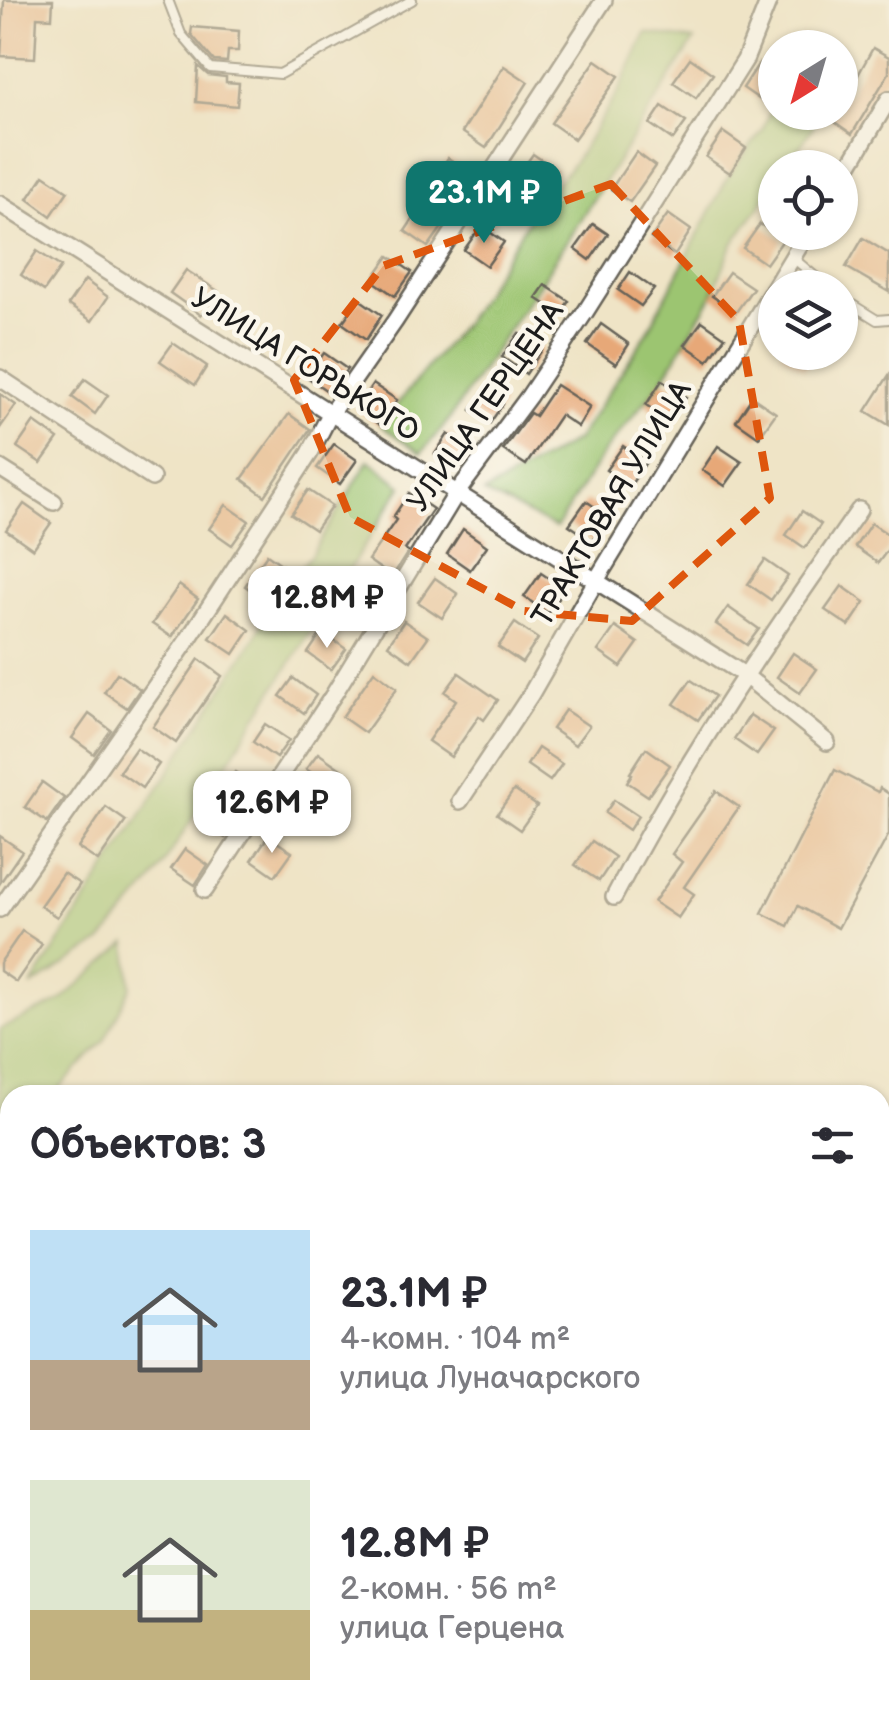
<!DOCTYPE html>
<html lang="ru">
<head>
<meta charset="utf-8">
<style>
	body { margin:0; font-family:"Balsamiq Sans",sans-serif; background:#f7f7f7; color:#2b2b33; height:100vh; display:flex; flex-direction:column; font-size:38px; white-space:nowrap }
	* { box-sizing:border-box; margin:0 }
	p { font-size:32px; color:#7c7c81 }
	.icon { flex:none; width:55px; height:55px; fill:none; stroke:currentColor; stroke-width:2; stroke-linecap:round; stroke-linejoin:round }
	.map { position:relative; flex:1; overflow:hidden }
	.drawer { position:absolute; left:0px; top:1085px; width:890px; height:642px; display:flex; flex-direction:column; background:#fff; border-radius:30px 30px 0 0; box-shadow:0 2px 8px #0004 }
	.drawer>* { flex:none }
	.needle { width:65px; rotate:217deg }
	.controls { position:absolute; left:758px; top:30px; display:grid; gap:20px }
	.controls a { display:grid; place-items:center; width:100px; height:100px; border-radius:50%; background:#fff; box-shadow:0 2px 8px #0004; font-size:50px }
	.price { position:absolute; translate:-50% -85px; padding:0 22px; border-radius:20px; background:#fff; color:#222; font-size:32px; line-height:65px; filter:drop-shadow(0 2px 5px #0008) }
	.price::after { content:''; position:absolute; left:50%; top:60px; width:30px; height:22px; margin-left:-15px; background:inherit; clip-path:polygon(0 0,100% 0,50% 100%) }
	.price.on { background:#0f766e; color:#fff }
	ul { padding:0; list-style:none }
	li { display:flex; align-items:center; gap:30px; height:250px; padding:0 30px }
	li span { display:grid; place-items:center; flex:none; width:280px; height:200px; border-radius:0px; color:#555 }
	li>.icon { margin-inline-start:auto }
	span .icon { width:120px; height:120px; fill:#fffc; stroke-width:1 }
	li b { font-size:42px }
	h2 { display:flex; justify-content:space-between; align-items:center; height:120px; padding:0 30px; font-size:42px }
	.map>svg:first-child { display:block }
</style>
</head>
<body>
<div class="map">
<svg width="889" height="1727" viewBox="0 0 889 1727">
	<rect width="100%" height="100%" fill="#fbf7ec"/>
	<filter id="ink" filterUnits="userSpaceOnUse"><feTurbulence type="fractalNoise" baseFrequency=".01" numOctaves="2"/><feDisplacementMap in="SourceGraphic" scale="20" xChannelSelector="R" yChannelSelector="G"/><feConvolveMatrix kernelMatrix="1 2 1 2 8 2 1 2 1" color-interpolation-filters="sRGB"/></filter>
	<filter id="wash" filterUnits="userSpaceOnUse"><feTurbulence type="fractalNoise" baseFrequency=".0048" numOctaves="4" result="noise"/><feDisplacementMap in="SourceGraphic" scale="40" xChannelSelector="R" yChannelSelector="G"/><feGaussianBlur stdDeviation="2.25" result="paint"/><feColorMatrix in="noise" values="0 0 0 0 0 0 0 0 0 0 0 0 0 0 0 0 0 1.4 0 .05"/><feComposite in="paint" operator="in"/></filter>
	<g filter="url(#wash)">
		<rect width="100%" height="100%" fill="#efe4c6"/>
		<g fill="#9cc571" stroke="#5c7046" stroke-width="2.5">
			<polygon points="646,33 694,41 545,275 448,421 421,453 380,425 467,319 535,209 574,162 618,92"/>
			<polygon points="775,99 775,112 822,113 787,167 775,168 775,184 732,245 712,296 662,381 603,453 556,528 484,493 577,440 647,333 730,173 762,131"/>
			<polygon points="369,460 402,486 153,881 101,942 31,987 256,636 272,600 311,555"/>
			<polygon points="127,943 131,987 104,1041 53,1095 10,1095 10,1141 0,1149 0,1029 59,1002"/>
		</g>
		<g id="blocks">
			<g fill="#e7a878">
				<polygon points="4,0 53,0 52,18 37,17 35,58 1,56"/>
				<polygon points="192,27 239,31 238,51 228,51 227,62 214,61 191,34"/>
				<polygon points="873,48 889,57 889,73 852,134 820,112 840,112 840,101 847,95"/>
				<polygon points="690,58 713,74 696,98 673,82"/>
				<polygon points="596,60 619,76 574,139 551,123"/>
				<polygon points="759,63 775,74 775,91 766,104 743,88"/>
				<polygon points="198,66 208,75 226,77 226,82 239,83 237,106 196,102"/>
				<polygon points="504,66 528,82 486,148 462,132"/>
				<polygon points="662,106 686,122 673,140 650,124"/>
				<polygon points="723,132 746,148 730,173 706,157"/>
				<polygon points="636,152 655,166 630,202 611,189"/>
				<polygon points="533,154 556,170 540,194 516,178"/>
				<polygon points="448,158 471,174 454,199 431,182"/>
				<polygon points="44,175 68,191 51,216 28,199"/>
				<polygon points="421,207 445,223 428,247 405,231"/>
				<polygon points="668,214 691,230 675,255 651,238"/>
				<polygon points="593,224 608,234 590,260 575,249"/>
				<polygon points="760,224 783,240 766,264 743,248"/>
				<polygon points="481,226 504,242 487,266 464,250"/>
				<polygon points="863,238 889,254 889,292 846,267"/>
				<polygon points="37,251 61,267 44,291 21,275"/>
				<polygon points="389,256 412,272 395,296 372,280"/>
				<polygon points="186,270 218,291 201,315 170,293"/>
				<polygon points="630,272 654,289 641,306 618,290"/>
				<polygon points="729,272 753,288 736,312 712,296"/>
				<polygon points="85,280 108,297 92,321 68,305"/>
				<polygon points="545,285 569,301 560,314 536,298"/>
				<polygon points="359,299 382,315 366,340 342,323"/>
				<polygon points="702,321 725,337 708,361 685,345"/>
				<polygon points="601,324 629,344 616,364 587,344"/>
				<polygon points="519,333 542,350 526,374 502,357"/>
				<polygon points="173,343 207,366 195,385 160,361"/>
				<polygon points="780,352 815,352 804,369"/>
				<polygon points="324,353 347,369 330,393 307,377"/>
				<polygon points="889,375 889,425 866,411"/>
				<polygon points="85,379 108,395 95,414 72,397"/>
				<polygon points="662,380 686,397 669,421 646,405"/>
				<polygon points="373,384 397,400 380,425 356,409"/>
				<polygon points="556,385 590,407 578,427 560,415 526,465 503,450 530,413 535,416"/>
				<polygon points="484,391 503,404 490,423 471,410"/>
				<polygon points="0,394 16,405 0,428"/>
				<polygon points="752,397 776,413 759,437 736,421"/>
				<polygon points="289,414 310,429 265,496 242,479"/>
				<polygon points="34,422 58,439 41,463 17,447"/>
				<polygon points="448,434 472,450 458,470 435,454"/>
				<polygon points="334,444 357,460 340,484 317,468"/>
				<polygon points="623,446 646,462 630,486 606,470"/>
				<polygon points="718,446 742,462 725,486 702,470"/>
				<polygon points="308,490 332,506 315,530 291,514"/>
				<polygon points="409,493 433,509 405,550 408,552 392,577 368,560 396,520 393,517"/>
				<polygon points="586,501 610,517 593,541 569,525"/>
				<polygon points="24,504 51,523 33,549 6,530"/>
				<polygon points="226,505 249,521 232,545 209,529"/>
				<polygon points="802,511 821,524 805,548 786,535"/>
				<polygon points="871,523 889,535 889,548 878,563 855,547"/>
				<polygon points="463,529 487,546 470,570 447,554"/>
				<polygon points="267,554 284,566 262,598 245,586"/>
				<polygon points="765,560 788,576 771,600 748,584"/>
				<polygon points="541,573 565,589 548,613 524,597"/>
				<polygon points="435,578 458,594 442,618 418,602"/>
				<polygon points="179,585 198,599 172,637 152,624"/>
				<polygon points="353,585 376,602 360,626 336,610"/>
				<polygon points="842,586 865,602 849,626 825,610"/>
				<polygon points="728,607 759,629 747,645 716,624"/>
				<polygon points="227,613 250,630 234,654 210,638"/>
				<polygon points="404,621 428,637 411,661 388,645"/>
				<polygon points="515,623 538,639 522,663 498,647"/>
				<polygon points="615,627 638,643 621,667 598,651"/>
				<polygon points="322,632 346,649 331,670 308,653"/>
				<polygon points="793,653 817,669 800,693 777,677"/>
				<polygon points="199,659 222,676 176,743 153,727"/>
				<polygon points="374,671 397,688 365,733 342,717"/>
				<polygon points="117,673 140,689 127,708 104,692"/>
				<polygon points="459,673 498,700 484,720 479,716 451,757 428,741 456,700 445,692"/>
				<polygon points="293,678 316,695 304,713 280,696"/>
				<polygon points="691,680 715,696 698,720 674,704"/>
				<polygon points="565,710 589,726 575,745 552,729"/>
				<polygon points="89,714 111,730 94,754 72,738"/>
				<polygon points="750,715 774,731 757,755 734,739"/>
				<polygon points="265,724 289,740 276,758 253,742"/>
				<polygon points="136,748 159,764 142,788 119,772"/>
				<polygon points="538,748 562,764 550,781 527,765"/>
				<polygon points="646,748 670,765 648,796 627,782 632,774 630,773"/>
				<polygon points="318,753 341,769 330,785 306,769"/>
				<polygon points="835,770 878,792 880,788 889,794 889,834 838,928 798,906 788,926 762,913"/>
				<polygon points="235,772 259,788 225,838 202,822"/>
				<polygon points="42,782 64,798 47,822 25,807"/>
				<polygon points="514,790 537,806 520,830 497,814"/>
				<polygon points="296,791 319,807 309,822 285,806"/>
				<polygon points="716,791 739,807 684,887 694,894 678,918 654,902 682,862 672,854"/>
				<polygon points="614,800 638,816 629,830 605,813"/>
				<polygon points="106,807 126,821 98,861 78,848"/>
				<polygon points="0,836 22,851 0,883"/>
				<polygon points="268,836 292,852 275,876 252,860"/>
				<polygon points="592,841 615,857 599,881 575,865"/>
				<polygon points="185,849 208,865 195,885 171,869"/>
				<polygon points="63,873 80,884 57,917 40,906"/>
				<polygon points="22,931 42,944 16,982 0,971 0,963"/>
			</g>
		</g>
	</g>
	<g filter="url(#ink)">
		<use href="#blocks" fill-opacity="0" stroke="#666258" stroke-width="2.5"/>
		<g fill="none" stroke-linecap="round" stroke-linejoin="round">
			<defs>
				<g id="service">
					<polyline points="168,0 181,34 210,68 280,74 412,0"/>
					<polyline points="793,258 829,288"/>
					<polyline points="840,297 877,320 889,319"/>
				</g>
				<g id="minor">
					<polyline points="840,181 889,99"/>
					<polyline points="0,204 743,674 827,742"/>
					<polyline points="0,378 152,478"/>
					<polyline points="0,468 54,502"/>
					<polyline points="460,801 531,694 597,579 808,232"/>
					<polyline points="205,890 334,694 456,494 529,396 586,311 745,60 769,0"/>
					<path d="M 614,897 C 686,758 770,637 859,510"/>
					<polyline points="0,909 187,641 310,453 330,414 395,321 604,0"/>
					<polyline points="0,1250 10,1238"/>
					<polyline points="0,1529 5,1522 10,1495"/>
				</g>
			</defs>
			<use href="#service" stroke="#666258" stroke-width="12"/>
			<use href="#minor" stroke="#666258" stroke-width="20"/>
			<use href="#service" stroke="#fff" stroke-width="8"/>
			<use href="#minor" stroke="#fff" stroke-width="15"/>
		</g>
	</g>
	<path d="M0 0H889V1727H0ZM 611,184 L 739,321 L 770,498 L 632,621 L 524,611 L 350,517 L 294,380 L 383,266 Z" fill="#efe4c6" fill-opacity=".55" fill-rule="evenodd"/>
	<path fill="none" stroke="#de560d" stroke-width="8" stroke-dasharray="20 12" stroke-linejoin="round" d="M 611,184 L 739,321 L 770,498 L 632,621 L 524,611 L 350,517 L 294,380 L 383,266 Z"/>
	<g text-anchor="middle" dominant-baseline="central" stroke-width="9" stroke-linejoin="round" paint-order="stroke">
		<g font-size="30" fill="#1c1c1c" stroke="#fbf7ec">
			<text transform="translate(305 365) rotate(32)">УЛИЦА ГОРЬКОГО</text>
			<text transform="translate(486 407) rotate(-55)">УЛИЦА ГЕРЦЕНА</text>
			<text transform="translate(612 504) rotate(-59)">ТРАКТОВАЯ УЛИЦА</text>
		</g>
	</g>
</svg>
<div class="controls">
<a><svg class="needle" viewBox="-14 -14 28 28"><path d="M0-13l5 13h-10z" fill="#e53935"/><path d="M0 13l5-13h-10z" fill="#7c7c81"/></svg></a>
<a><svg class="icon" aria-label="locate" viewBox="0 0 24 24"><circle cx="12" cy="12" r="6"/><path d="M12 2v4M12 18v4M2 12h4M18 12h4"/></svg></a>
<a><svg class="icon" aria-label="layers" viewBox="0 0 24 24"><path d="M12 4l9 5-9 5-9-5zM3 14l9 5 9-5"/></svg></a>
</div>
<b class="price on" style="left:484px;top:246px">23.1M ₽</b>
<b class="price" style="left:327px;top:651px">12.8M ₽</b>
<b class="price" style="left:272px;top:856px">12.6M ₽</b>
<section class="drawer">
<h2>Объектов: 3<svg class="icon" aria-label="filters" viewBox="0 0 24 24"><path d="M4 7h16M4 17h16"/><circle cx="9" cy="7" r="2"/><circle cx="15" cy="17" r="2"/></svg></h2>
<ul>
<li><span style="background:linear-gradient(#bfe0f5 65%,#b9a48a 0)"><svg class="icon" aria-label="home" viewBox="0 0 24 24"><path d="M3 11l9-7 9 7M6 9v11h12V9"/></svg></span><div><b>23.1M ₽</b><p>4-комн. · 104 m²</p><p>улица Луначарского</p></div></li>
<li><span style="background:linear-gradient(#dfe7d0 65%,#c2b280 0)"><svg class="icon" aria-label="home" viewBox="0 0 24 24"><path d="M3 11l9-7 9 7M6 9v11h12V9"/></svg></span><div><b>12.8M ₽</b><p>2-комн. · 56 m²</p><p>улица Герцена</p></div></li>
</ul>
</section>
</div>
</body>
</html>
